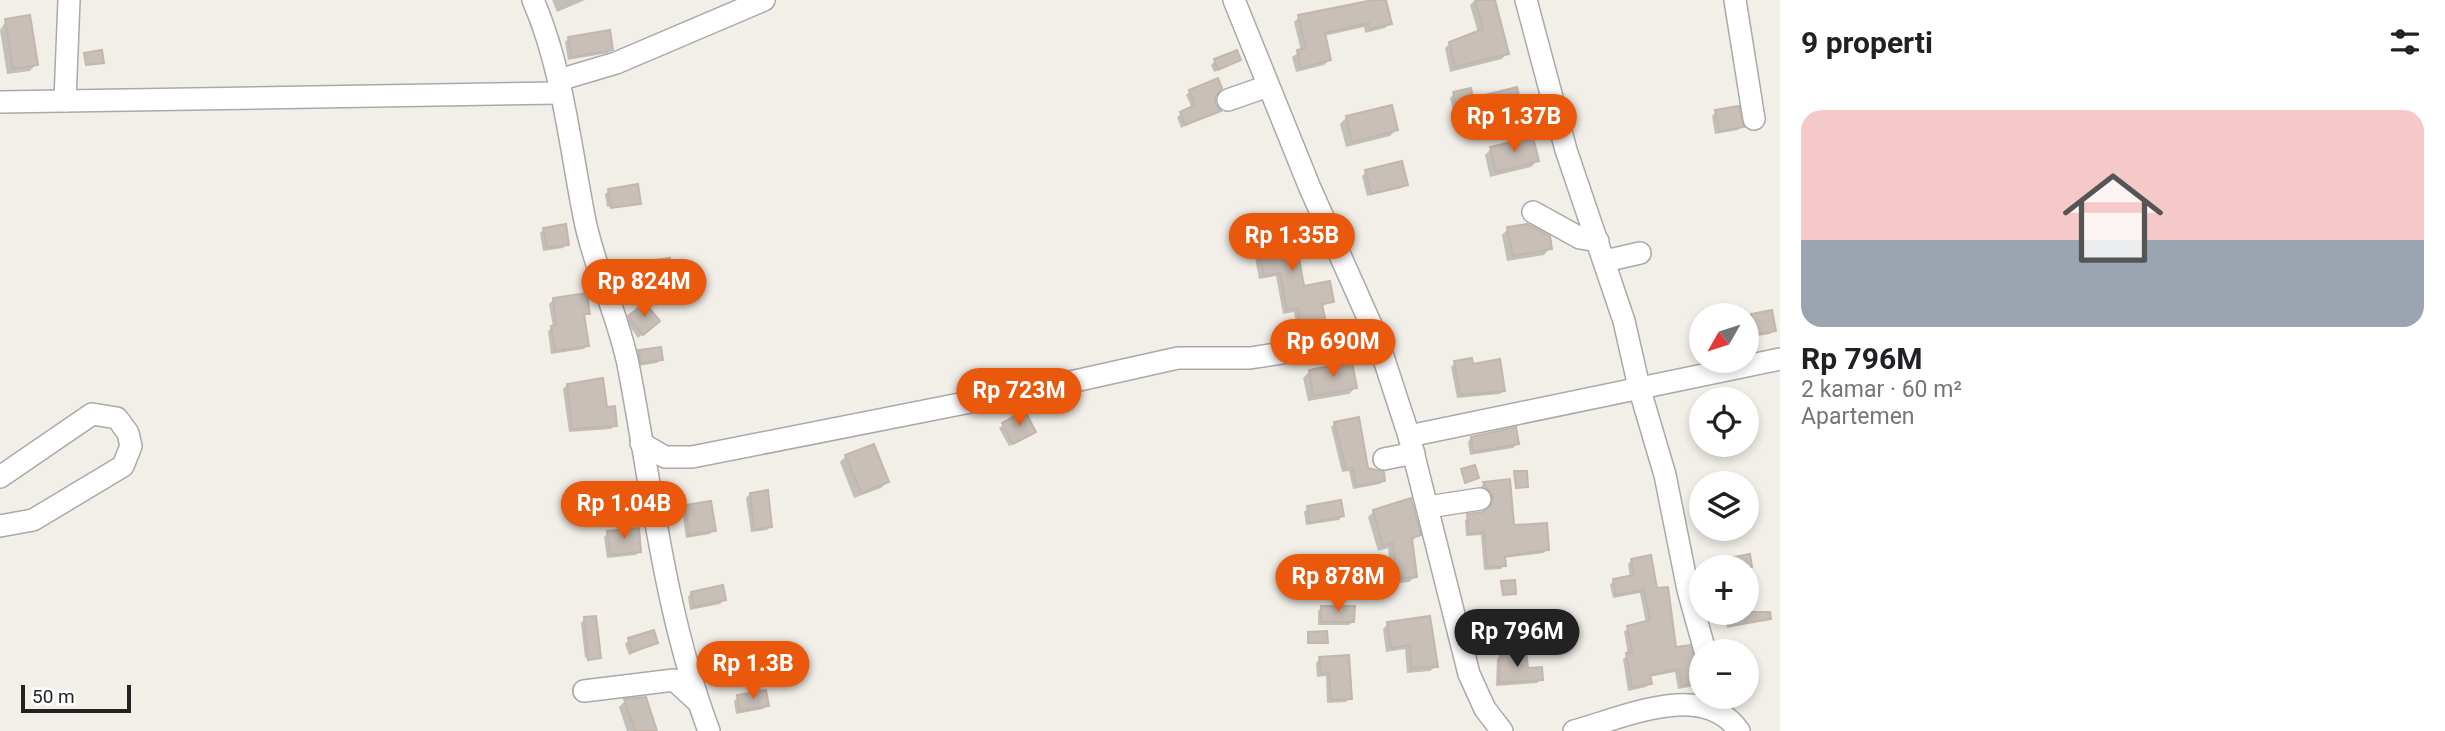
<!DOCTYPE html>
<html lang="id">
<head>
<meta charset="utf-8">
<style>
	body { margin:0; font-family:Roboto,sans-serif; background:#f2f2f2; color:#202124; height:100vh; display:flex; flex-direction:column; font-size:26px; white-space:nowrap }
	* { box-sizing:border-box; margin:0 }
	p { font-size:23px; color:#757577 }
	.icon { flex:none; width:38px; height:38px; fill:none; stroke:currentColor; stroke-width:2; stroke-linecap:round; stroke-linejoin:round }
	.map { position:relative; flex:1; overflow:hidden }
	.side { display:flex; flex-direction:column; background:#fff; width:665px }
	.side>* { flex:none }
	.needle { width:46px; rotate:231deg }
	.tools { position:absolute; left:1689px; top:303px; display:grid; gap:14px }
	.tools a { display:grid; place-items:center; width:70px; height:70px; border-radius:50%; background:#fff; box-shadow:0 4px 10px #0003; font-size:35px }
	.scale { position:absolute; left:21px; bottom:18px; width:110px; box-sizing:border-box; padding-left:7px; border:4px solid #222; border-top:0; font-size:19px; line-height:24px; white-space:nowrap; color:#222; -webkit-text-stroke:5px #fff; paint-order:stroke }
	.price { position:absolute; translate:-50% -60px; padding:0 16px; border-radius:24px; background:#ea580c; color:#fff; font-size:23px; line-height:46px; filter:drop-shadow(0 2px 4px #0008) }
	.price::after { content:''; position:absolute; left:50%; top:42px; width:21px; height:16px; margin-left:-10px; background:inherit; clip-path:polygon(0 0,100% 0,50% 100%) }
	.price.active { background:#222; color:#fff }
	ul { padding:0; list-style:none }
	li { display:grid; align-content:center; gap:14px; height:371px; padding:0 21px }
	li+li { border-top:2px solid #e0e0e0 }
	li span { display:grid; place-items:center; height:217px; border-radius:21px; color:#555 }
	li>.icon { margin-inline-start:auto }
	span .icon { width:126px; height:126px; fill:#fffc; stroke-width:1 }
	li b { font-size:30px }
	h2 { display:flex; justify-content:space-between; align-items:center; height:84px; padding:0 21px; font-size:30px }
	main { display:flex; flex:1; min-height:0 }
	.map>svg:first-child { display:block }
</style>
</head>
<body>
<main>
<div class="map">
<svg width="1780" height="731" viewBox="0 0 1780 731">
	<rect width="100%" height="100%" fill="#f2efe9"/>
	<g fill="#0003">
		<polygon points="552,0 585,0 557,12"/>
		<polygon points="1384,0 1390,23 1385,28 1365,33 1364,27 1324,36 1329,60 1324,65 1296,72 1292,57 1301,51 1294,22 1299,17"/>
		<polygon points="1475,0 1495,0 1507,53 1502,59 1450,72 1445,48 1450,43 1478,33 1470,5"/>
		<polygon points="6,21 36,64 30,71 7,74 0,30"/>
		<polygon points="569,38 611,49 608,53 568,60 565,42"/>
		<polygon points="1239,60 1214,72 1211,65 1215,61"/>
		<polygon points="1190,91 1214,96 1214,104 1219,111 1181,128 1177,117 1192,108 1186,95"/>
		<polygon points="1454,94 1472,100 1519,104 1516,108 1476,118 1474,126 1458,130 1450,98"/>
		<polygon points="1391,107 1396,130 1390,136 1346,147 1340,124 1346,118"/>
		<polygon points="1716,112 1742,126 1738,130 1715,134 1712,116"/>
		<polygon points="1491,149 1537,161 1531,167 1490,177 1485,155"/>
		<polygon points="1366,172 1406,184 1402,188 1367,196 1362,176"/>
		<polygon points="609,191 640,203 607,207 605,194"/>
		<polygon points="1251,227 1299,236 1294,240 1302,288 1332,301 1321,307 1326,332 1321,336 1299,340 1294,312 1283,314 1276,276 1259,279 1253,247 1249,248 1246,232"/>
		<polygon points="544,229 567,244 563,248 543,251 540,233"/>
		<polygon points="1508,229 1550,248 1544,255 1507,261 1502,235"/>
		<polygon points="634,264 671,273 634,281 631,267"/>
		<polygon points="553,300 588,313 583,318 587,345 584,349 551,354 548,331 553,327 549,304"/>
		<polygon points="1752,316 1774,330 1770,334 1751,337 1748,320"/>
		<polygon points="630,317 654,325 638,338 626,321"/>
		<polygon points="639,352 661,359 657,363 638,366 635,355"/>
		<polygon points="1455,363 1472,366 1504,390 1500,394 1457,398 1451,367"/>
		<polygon points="1309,372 1355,388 1349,394 1308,401 1303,378"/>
		<polygon points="567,385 606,409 615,425 611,429 569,432 563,389"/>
		<polygon points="1335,423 1367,470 1383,481 1380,484 1353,489 1349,471 1342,472 1331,427"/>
		<polygon points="1003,425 1034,432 1009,446 999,428"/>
		<polygon points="1471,438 1517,444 1513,448 1470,455 1468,442"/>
		<polygon points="846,456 887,482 881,488 854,498 840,462"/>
		<polygon points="1509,481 1512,527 1547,549 1544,553 1504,558 1504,565 1501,569 1484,570 1481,535 1466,536 1465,520 1488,511 1490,501 1481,487 1484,483"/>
		<polygon points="750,494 771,526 767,530 751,532 746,498"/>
		<polygon points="685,507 714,530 710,534 686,538 682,511"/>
		<polygon points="1308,508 1342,516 1339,520 1306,525 1304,512"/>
		<polygon points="1374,511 1419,535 1411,541 1415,577 1409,582 1392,584 1388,548 1378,551 1368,517"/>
		<polygon points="608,533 639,551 636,555 607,558 604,537"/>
		<polygon points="1632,560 1656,591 1674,649 1701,664 1701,685 1678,689 1675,672 1649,677 1650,683 1646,687 1628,691 1623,659 1628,655 1624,631 1646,623 1640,593 1613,598 1610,585 1614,580 1630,578 1628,564"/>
		<polygon points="691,593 724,600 720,604 690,610 688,597"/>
		<polygon points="1322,607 1353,622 1349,625 1318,625 1318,611"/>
		<polygon points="1746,608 1749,622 1727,628 1724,612 1746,612"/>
		<polygon points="585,619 599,658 597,660 597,657 585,658 581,623"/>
		<polygon points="1388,624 1436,666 1430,671 1407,673 1405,649 1386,652 1383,629"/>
		<polygon points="629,640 656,643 629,655 625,644"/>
		<polygon points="729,649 757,659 753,663 727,667 725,652"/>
		<polygon points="1501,655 1541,679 1537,683 1496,686 1497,659"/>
		<polygon points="1320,659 1350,698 1346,702 1327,703 1326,676 1317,677 1316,663"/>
		<polygon points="738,697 767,705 763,709 736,714 734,701"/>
		<polygon points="625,701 656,731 627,731 619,707"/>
	</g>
	<g fill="#c7bfb8" stroke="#c4b6ab" stroke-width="2">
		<polygon points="1373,0 1386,0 1392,24 1370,29 1369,23 1325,33 1331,60 1301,68 1297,50 1306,48 1298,15"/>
		<polygon points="1475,0 1495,0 1509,54 1455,67 1449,42 1483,29"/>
		<polygon points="30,15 38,65 13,69 5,19"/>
		<polygon points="610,30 613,50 572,57 568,37"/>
		<polygon points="102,50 104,63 86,65 84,53"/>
		<polygon points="1237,50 1241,60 1218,70 1214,59"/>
		<polygon points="1218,78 1222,88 1215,97 1215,104 1221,111 1185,125 1180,112 1195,105 1189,90"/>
		<polygon points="1517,87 1521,105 1478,116 1479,123 1462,127 1453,92 1471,88 1473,98"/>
		<polygon points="1392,105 1398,130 1352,142 1346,116"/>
		<polygon points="1739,106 1744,127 1719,131 1715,110"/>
		<polygon points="1533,137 1539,161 1496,172 1490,147"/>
		<polygon points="1402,161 1408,185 1371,194 1365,170"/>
		<polygon points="638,184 641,204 611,208 608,189"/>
		<polygon points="1297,217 1300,236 1295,237 1304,286 1330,281 1334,302 1322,304 1328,332 1303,336 1298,308 1287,310 1280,273 1264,276 1258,244 1253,245 1250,226"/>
		<polygon points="566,224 569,245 547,248 543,228"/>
		<polygon points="1527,224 1550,236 1552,249 1513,256 1507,227"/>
		<polygon points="670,258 672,274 636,279 633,263"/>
		<polygon points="587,293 590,314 584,314 589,346 555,351 551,326 556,325 553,298"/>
		<polygon points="645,303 660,321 643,335 628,316"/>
		<polygon points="1772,310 1776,331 1754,335 1751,314"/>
		<polygon points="661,347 663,360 641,363 638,350"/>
		<polygon points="1472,358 1473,364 1500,359 1505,391 1460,395 1454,361"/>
		<polygon points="1352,362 1357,388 1313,396 1309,370"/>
		<polygon points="603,378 607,407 615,406 617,426 572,429 567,384"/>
		<polygon points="1025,411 1036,432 1013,444 1002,423"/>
		<polygon points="1359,417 1368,468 1384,472 1385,481 1356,486 1353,468 1346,469 1334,422"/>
		<polygon points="1516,427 1519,444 1473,452 1471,437"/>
		<polygon points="874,444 889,482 861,493 845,455"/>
		<polygon points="1475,465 1479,478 1465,483 1461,469"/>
		<polygon points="1514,471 1527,471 1528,487 1516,488"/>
		<polygon points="1510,479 1514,525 1547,523 1549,550 1505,556 1506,566 1487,567 1484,532 1469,534 1467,514 1483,512 1492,504 1493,496 1483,482"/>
		<polygon points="768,490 772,527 754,529 750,493"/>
		<polygon points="1411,498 1421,535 1412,538 1417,577 1397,579 1393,543 1383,546 1373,510"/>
		<polygon points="1341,500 1344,516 1310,523 1307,506"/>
		<polygon points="711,501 716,531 689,535 685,505"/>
		<polygon points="639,528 641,552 610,555 607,531"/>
		<polygon points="1750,554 1752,567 1715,567 1714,561"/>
		<polygon points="1651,555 1657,588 1668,587 1676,647 1690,645 1695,660 1701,663 1701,682 1682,686 1679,669 1650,675 1652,684 1632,687 1626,653 1632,652 1627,626 1650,620 1644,590 1616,595 1613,579 1634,575 1631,559"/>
		<polygon points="1515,580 1516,594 1503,595 1501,581"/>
		<polygon points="723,585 726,600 694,607 691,592"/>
		<polygon points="1321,606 1355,606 1354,622 1321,622"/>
		<polygon points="1727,612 1770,612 1771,619 1730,626"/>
		<polygon points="596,616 601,658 588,660 584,617"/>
		<polygon points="1430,616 1438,667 1411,668 1410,645 1391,648 1387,622"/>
		<polygon points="654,630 658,643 632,652 628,638"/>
		<polygon points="1327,631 1328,643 1308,643 1308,632"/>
		<polygon points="756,642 759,660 731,665 728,647"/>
		<polygon points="1526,651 1528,668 1542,667 1543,680 1499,683 1500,653"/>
		<polygon points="1349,655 1352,699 1331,700 1329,673 1321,674 1319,657"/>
		<polygon points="766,690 769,706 740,711 737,695"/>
		<polygon points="646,697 657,731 635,731 624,699"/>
	</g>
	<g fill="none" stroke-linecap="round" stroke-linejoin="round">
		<defs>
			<g id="minor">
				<path d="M 533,0 C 563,69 570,147 585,221 C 595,270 618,315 628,364 C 652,488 664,611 709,731"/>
				<polyline points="1234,0 1310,188 1377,338 1409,436 1469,674 1485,709 1502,731"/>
				<polyline points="1526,0 1566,150 1624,321 1639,387 1665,475 1688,590 1705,651"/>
				<polyline points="1735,0 1754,119"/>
				<polyline points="559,80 616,63 764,0"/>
				<polyline points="1228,100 1268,86"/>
				<polyline points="65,101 69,0"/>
				<polyline points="0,102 559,93"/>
				<polyline points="1533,212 1580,238 1598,241"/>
				<polyline points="1605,261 1640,253"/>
				<polyline points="1409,436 1780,359"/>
				<polyline points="641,443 665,457 692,457 1066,383 1178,358 1250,358 1377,338"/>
				<polyline points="1384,459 1414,453"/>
				<polyline points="0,477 92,414 117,418 128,433 131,446 123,466 33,520 0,526"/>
				<polyline points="1428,507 1480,499"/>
				<polyline points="584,691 674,680 697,701"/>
				<path d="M 1574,731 C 1623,718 1703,679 1739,731"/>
			</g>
		</defs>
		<use href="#minor" stroke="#a9a9a9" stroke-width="24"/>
		<use href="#minor" stroke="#fff" stroke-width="21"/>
	</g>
</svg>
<div class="tools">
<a><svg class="needle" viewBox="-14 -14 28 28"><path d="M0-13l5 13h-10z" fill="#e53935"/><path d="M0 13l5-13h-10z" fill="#757577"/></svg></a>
<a><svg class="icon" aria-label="locate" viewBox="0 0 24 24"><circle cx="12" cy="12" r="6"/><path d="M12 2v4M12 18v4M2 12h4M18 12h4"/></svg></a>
<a><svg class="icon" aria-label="layers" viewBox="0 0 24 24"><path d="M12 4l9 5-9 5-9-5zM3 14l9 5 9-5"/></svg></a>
<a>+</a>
<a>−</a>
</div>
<div class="scale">50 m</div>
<b class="price" style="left:1514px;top:154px">Rp 1.37B</b>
<b class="price" style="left:1292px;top:273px">Rp 1.35B</b>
<b class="price" style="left:644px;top:319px">Rp 824M</b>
<b class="price" style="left:1333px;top:379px">Rp 690M</b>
<b class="price" style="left:1019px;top:428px">Rp 723M</b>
<b class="price" style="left:624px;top:541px">Rp 1.04B</b>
<b class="price" style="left:1338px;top:614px">Rp 878M</b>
<b class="price active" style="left:1517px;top:669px">Rp 796M</b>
<b class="price" style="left:753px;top:701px">Rp 1.3B</b>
</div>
<section class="side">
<h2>9 properti<svg class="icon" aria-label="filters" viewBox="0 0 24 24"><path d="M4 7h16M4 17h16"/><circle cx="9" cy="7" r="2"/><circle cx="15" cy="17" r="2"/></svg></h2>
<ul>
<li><span style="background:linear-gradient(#f6c9c9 60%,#9aa5b1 0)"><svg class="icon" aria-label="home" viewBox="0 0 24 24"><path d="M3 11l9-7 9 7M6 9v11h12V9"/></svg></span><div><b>Rp 796M</b><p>2 kamar · 60 m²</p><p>Apartemen</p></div></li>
</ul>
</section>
</main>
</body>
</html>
